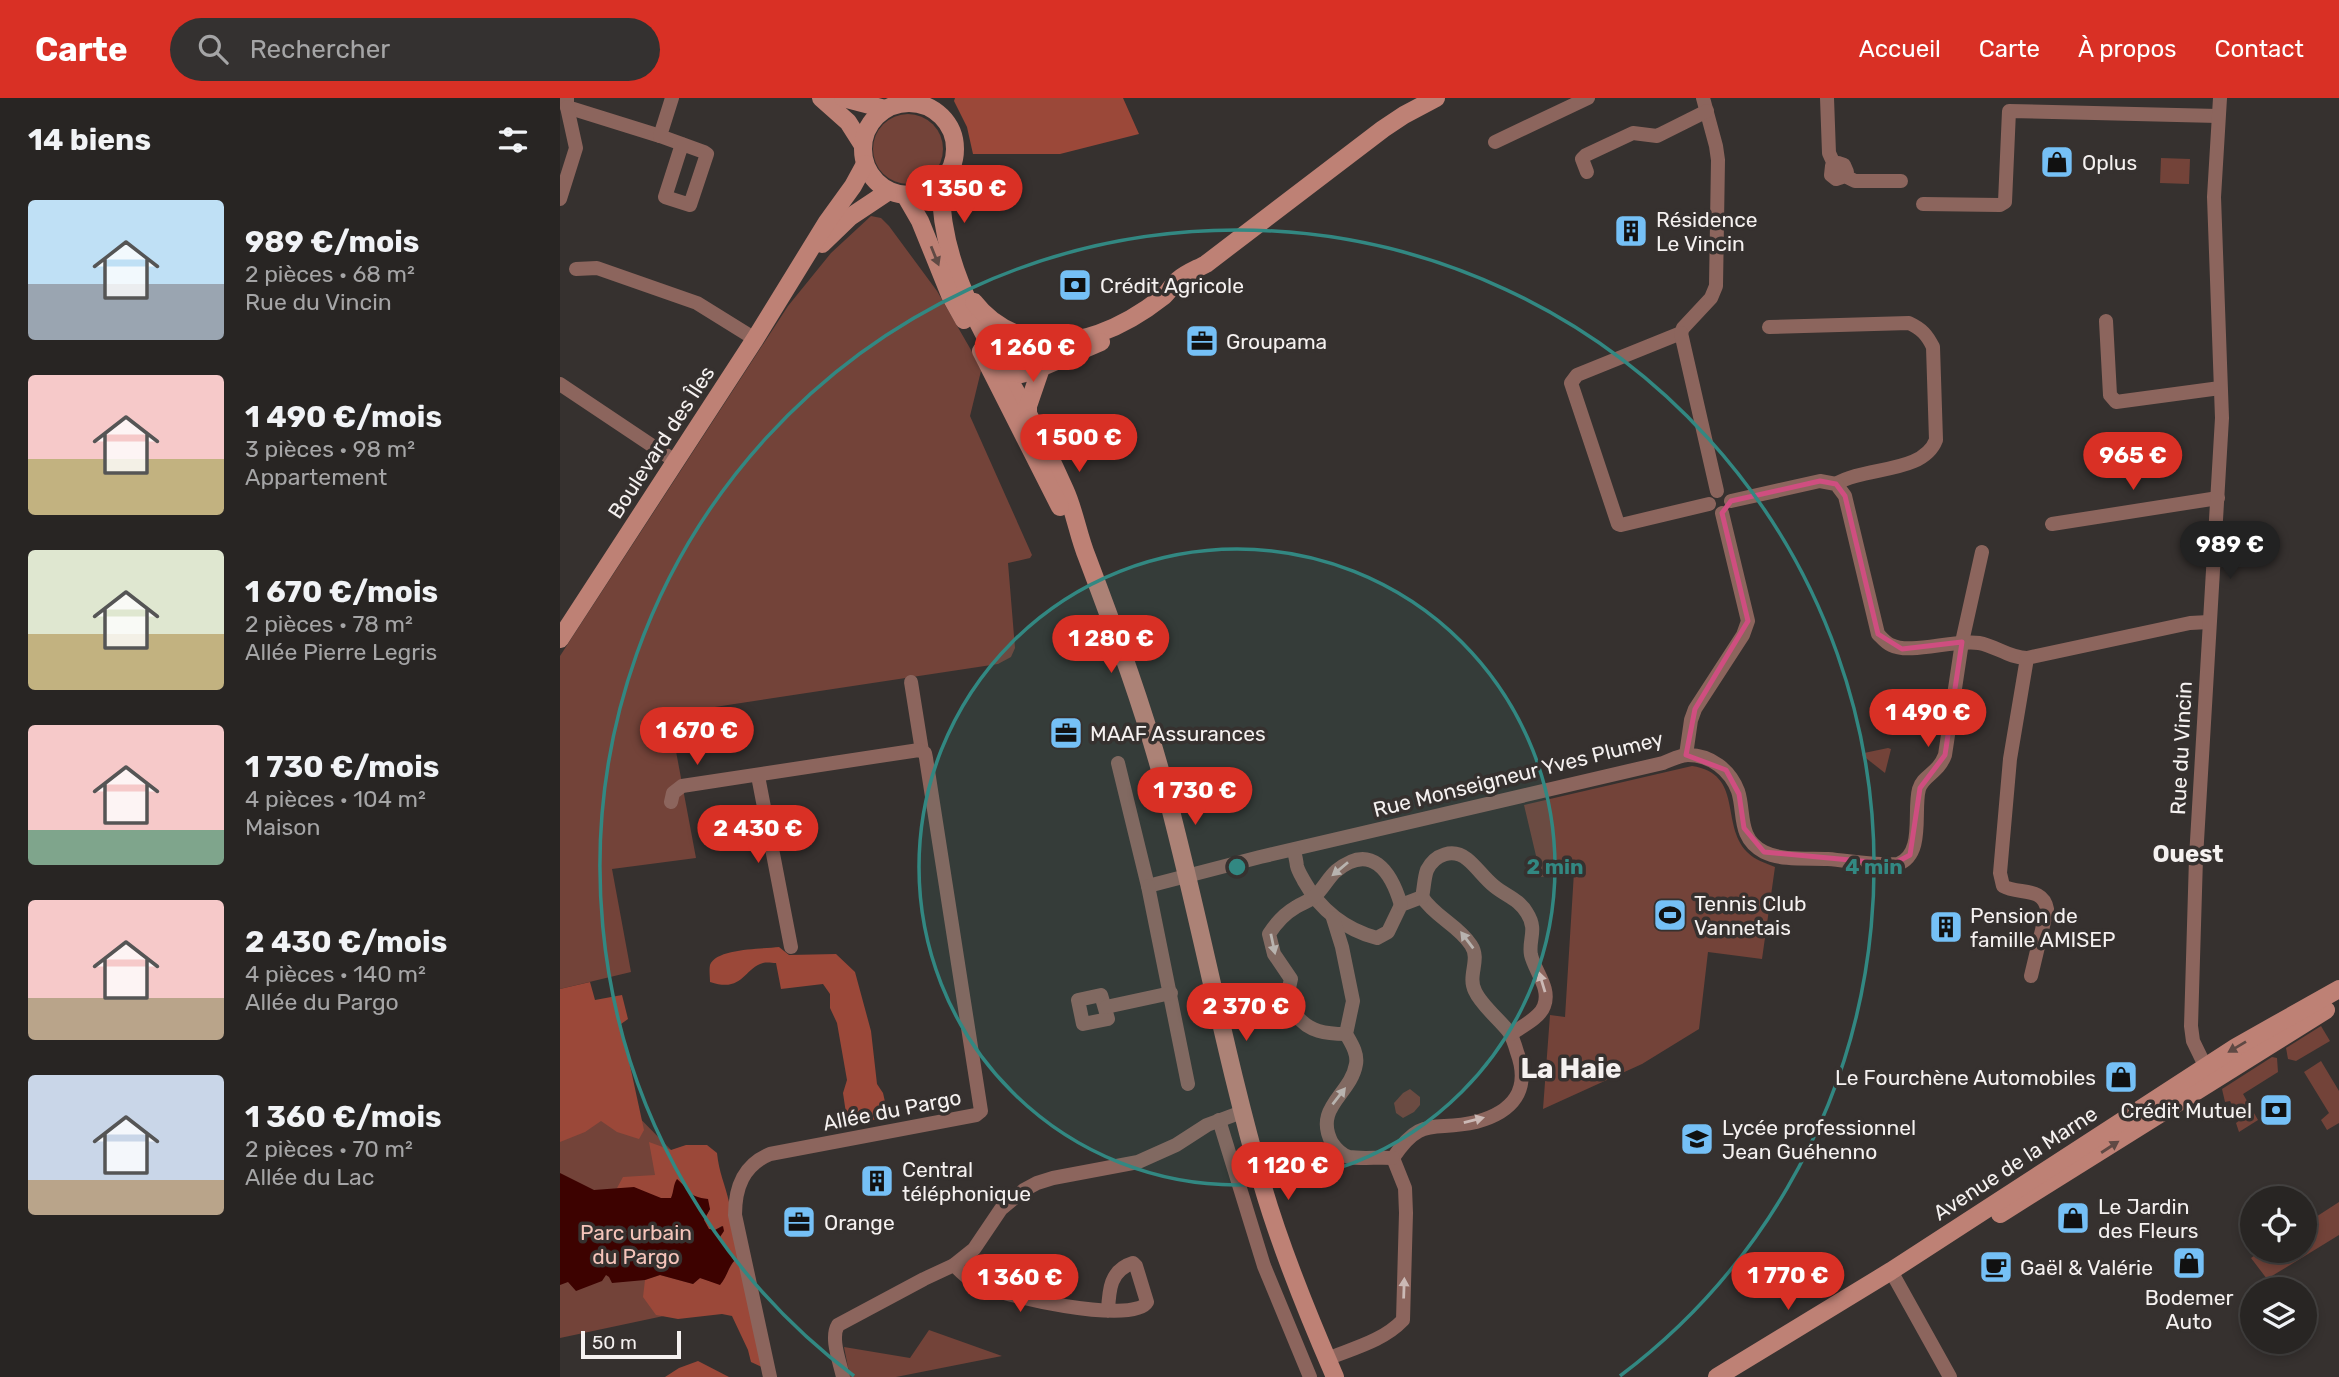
<!DOCTYPE html>
<html lang="fr">
<head>
<meta charset="utf-8">
<style>
	body { margin:0; font-family:Rubik,sans-serif; background:#343130; color:#f1f3f6; height:100vh; display:flex; flex-direction:column; font-size:26px; white-space:nowrap }
	* { box-sizing:border-box; margin:0 }
	p { font-size:23px; color:#a5a5a6 }
	.icon { flex:none; width:38px; height:38px; fill:none; stroke:currentColor; stroke-width:2; stroke-linecap:round; stroke-linejoin:round }
	.map { position:relative; flex:1; overflow:hidden }
	.sheet { display:flex; flex-direction:column; background:#282523; width:560px }
	.sheet>* { flex:none }
	.tools { position:absolute; left:1680px; top:1088px; display:grid; gap:14px }
	.tools a { display:grid; place-items:center; width:77px; height:77px; border-radius:50%; background:#282523; box-shadow:0 4px 10px #0003,0 0 0 2px #444241; font-size:35px }
	.scale { position:absolute; left:21px; bottom:18px; width:100px; box-sizing:border-box; padding-left:7px; border:4px solid #f5f1f0; border-top:0; font-size:19px; line-height:24px; white-space:nowrap; color:#f5f1f0; -webkit-text-stroke:5px #36312f; paint-order:stroke }
	.price { position:absolute; translate:-50% -60px; padding:0 16px; border-radius:24px; background:#d93025; color:#fff; font-size:23px; line-height:46px; filter:drop-shadow(0 2px 4px #0008) }
	.price::after { content:''; position:absolute; left:50%; top:42px; width:21px; height:16px; margin-left:-10px; background:inherit; clip-path:polygon(0 0,100% 0,50% 100%) }
	.price.on { background:#222; color:#fff }
	ul { padding:0; list-style:none }
	li { display:flex; align-items:center; gap:21px; height:175px; padding:0 28px }
	li span { display:grid; place-items:center; flex:none; width:196px; height:140px; border-radius:7px; color:#555 }
	li>.icon { margin-inline-start:auto }
	span .icon { width:84px; height:84px; fill:#fffc; stroke-width:1 }
	li b { font-size:30px }
	h2 { display:flex; justify-content:space-between; align-items:center; height:84px; padding:0 28px; font-size:30px }
	header { display:flex; align-items:center; gap:42px; box-sizing:border-box; height:98px; padding:0 35px; background:#d93025; color:#fff }
	header strong { font-size:33px }
	nav { display:flex; gap:38px; margin-inline-start:auto; font-size:24px }
	.search { width:490px; height:63px; background:#343130; display:flex; align-items:center; gap:18px; box-sizing:border-box; padding:0 24px; border-radius:38px; color:#a5a5a6; font-size:26px }
	main { display:flex; flex:1; min-height:0 }
	.map>svg:first-child { display:block }
</style>
</head>
<body>
<header>
<strong>Carte</strong>
<div class="search"><svg class="icon" aria-label="search" viewBox="0 0 24 24"><circle cx="10" cy="10" r="6"/><path d="M15 15l6 6"/></svg>Rechercher</div>
<nav><a>Accueil</a><a>Carte</a><a>À propos</a><a>Contact</a></nav>
</header>
<main>
<section class="sheet">
<h2>14 biens<svg class="icon" aria-label="filters" viewBox="0 0 24 24"><path d="M4 7h16M4 17h16"/><circle cx="9" cy="7" r="2"/><circle cx="15" cy="17" r="2"/></svg></h2>
<ul>
<li><span style="background:linear-gradient(#bfe0f5 60%,#9aa5b1 0)"><svg class="icon" aria-label="home" viewBox="0 0 24 24"><path d="M3 11l9-7 9 7M6 9v11h12V9"/></svg></span><div><b>989 €/mois</b><p>2 pièces · 68 m²</p><p>Rue du Vincin</p></div></li>
<li><span style="background:linear-gradient(#f6c9c9 60%,#c2b280 0)"><svg class="icon" aria-label="home" viewBox="0 0 24 24"><path d="M3 11l9-7 9 7M6 9v11h12V9"/></svg></span><div><b>1 490 €/mois</b><p>3 pièces · 98 m²</p><p>Appartement</p></div></li>
<li><span style="background:linear-gradient(#dfe7d0 60%,#c2b280 0)"><svg class="icon" aria-label="home" viewBox="0 0 24 24"><path d="M3 11l9-7 9 7M6 9v11h12V9"/></svg></span><div><b>1 670 €/mois</b><p>2 pièces · 78 m²</p><p>Allée Pierre Legris</p></div></li>
<li><span style="background:linear-gradient(#f6c9c9 75%,#7fa58c 0)"><svg class="icon" aria-label="home" viewBox="0 0 24 24"><path d="M3 11l9-7 9 7M6 9v11h12V9"/></svg></span><div><b>1 730 €/mois</b><p>4 pièces · 104 m²</p><p>Maison</p></div></li>
<li><span style="background:linear-gradient(#f6c9c9 70%,#b9a48a 0)"><svg class="icon" aria-label="home" viewBox="0 0 24 24"><path d="M3 11l9-7 9 7M6 9v11h12V9"/></svg></span><div><b>2 430 €/mois</b><p>4 pièces · 140 m²</p><p>Allée du Pargo</p></div></li>
<li><span style="background:linear-gradient(#c9d6e8 75%,#b9a48a 0)"><svg class="icon" aria-label="home" viewBox="0 0 24 24"><path d="M3 11l9-7 9 7M6 9v11h12V9"/></svg></span><div><b>1 360 €/mois</b><p>2 pièces · 70 m²</p><p>Allée du Lac</p></div></li>
</ul>
</section>
<div class="map">
<svg width="1779" height="1279" viewBox="0 0 1779 1279">
	<rect width="100%" height="100%" fill="#36312f"/>
	<g fill="#734339">
		<circle cx="348" cy="51" r="35"/>
		<polygon points="1601,60 1630,61 1629,86 1600,85"/>
		<polygon points="311,118 321,120 329,128 377,193 411,252 421,273 410,318 472,457 470,460 448,465 455,550 451,559 438,566 109,616 136,760 52,771 71,874 0,891 0,558 228,208 271,155"/>
		<polygon points="1328,650 1331,651 1325,675 1302,657 1304,655"/>
		<path d="M 1132,668 C 1184,676 1160,726 1187,754 C 1195,762 1205,765 1215,769 L 1202,861 L 1148,854 L 1139,931 L 1082,966 L 983,1011 L 990,917 L 1005,919 L 1014,774 L 981,779 L 964,707 Z"/>
		<polygon points="0,895 57,997 111,1052 193,1199 0,1240"/>
		<polygon points="1761,928 1770,943 1736,963 1728,961 1726,950"/>
		<polygon points="1712,959 1717,960 1718,974 1683,996 1698,1022 1679,1034 1676,1025 1680,1022 1670,1003 1665,1004 1662,991"/>
		<polygon points="1761,963 1779,993 1779,1025 1767,1032 1761,1022 1769,1015 1744,974"/>
		<polygon points="850,991 860,999 860,1007 854,1014 843,1020 836,1015 834,1005 843,995"/>
		<polygon points="1779,1104 1779,1137 1707,1181 1691,1160 1701,1153 1745,1153 1745,1126"/>
		<polygon points="369,1232 442,1258 336,1279 290,1279 284,1249 350,1260"/>
	</g>
	<g fill="#9b4839">
		<polygon points="395,0 563,0 579,36 500,56 413,56 407,29 394,3"/>
		<path d="M 219,849 L 229,857 L 276,856 L 295,874 L 311,933 L 317,986 L 323,995 L 328,1017 C 317,1023 299,1025 287,1022 L 283,995 L 287,982 L 277,925 L 270,910 L 270,896 L 263,886 L 221,891 L 216,865 C 212,865 207,864 203,865 C 183,871 183,895 150,884 C 150,879 149,872 150,867 C 156,850 203,851 219,849 Z"/>
		<polygon points="30,884 35,902 62,897 68,921 61,926 84,1032 79,1041 57,1034 41,1023 25,1034 0,1044 0,891"/>
		<path d="M 89,1044 L 111,1052 L 126,1047 L 147,1047 L 157,1055 C 159,1075 165,1086 169,1104 L 204,1270 L 191,1264 L 188,1252 L 172,1218 L 162,1216 L 118,1221 L 96,1217 L 83,1199 L 85,1182 L 100,1177 L 133,1186 L 140,1180 L 160,1186 L 174,1163 L 160,1139 L 162,1128 L 155,1132 L 149,1131 L 144,1122 L 150,1111 L 130,1096 L 126,1088 L 114,1093 L 111,1100 L 101,1100 L 57,1090 L 63,1079 L 95,1077 Z"/>
		<polygon points="138,1263 169,1279 105,1279 119,1270"/>
	</g>
	<path fill="#3d0200" d="M 0,1075 L 34,1092 L 74,1089 L 101,1100 L 111,1100 C 114,1093 113,1087 117,1081 C 130,1092 128,1099 148,1101 L 150,1111 L 144,1122 L 149,1131 L 155,1132 L 163,1128 L 164,1133 L 160,1139 L 174,1163 C 168,1170 167,1179 160,1187 L 140,1180 L 133,1186 L 100,1177 L 85,1182 L 52,1185 L 49,1179 L 46,1177 L 42,1183 L 16,1193 L 8,1184 L 0,1187 Z"/>
	<g fill="none" stroke-linecap="round" stroke-linejoin="round">
		<g stroke="#8c655d" stroke-width="14">
			<polyline points="7,0 7,9 100,38"/>
			<polyline points="112,0 100,38 144,54 147,56 130,107 105,99 122,46"/>
			<polyline points="1143,0 1156,48 1158,62 1156,188 1151,200 1123,230 1121,235 1017,277 1011,285 1058,426 1061,427 1149,406"/>
			<polyline points="1267,0 1269,55 1274,66"/>
			<polyline points="935,44 1028,0"/>
			<polyline points="1027,74 1022,61 1026,57 1073,35 1097,38 1147,13"/>
			<polyline points="1285,78 1287,74 1284,67 1278,65 1272,68 1271,77 1276,81 1285,78 1295,83 1341,83"/>
			<polyline points="0,101 16,50 7,9"/>
			<polyline points="1363,106 1440,107 1445,104 1449,13 1658,18"/>
			<polyline points="16,171 37,170 137,205 195,241"/>
			<polyline points="1546,223 1550,297 1556,304 1660,290"/>
			<path d="M 1209,229 L 1349,225 C 1362,231 1367,237 1373,249 L 1376,342 C 1363,376 1305,368 1276,386"/>
			<polyline points="1121,235 1157,393"/>
			<polyline points="0,286 115,363"/>
			<path d="M 1171,403 L 1260,383 L 1276,386 L 1285,398 L 1318,536 C 1322,540 1326,545 1331,547 C 1350,557 1394,541 1419,545 C 1436,548 1449,560 1467,560"/>
			<polyline points="1492,426 1658,400"/>
			<polyline points="351,584 362,653"/>
			<polyline points="1126,657 1131,622 1135,611 1183,537 1188,523 1162,415"/>
			<path d="M 558,665 L 588,788 L 700,759 L 1103,665 C 1111,662 1120,657 1128,657 C 1151,657 1170,672 1178,693 C 1185,714 1177,740 1204,754 C 1222,763 1249,760 1268,761 C 1291,763 1316,768 1338,766 C 1365,756 1353,713 1359,691 C 1363,677 1378,676 1385,657 L 1402,544 L 1422,454"/>
			<polyline points="198,678 231,849"/>
			<path d="M 111,704 L 113,695 L 122,688 L 359,652 L 365,655 L 366,660 L 421,1013 L 416,1017 L 210,1056 C 183,1067 175,1090 175,1117 L 210,1279"/>
			<path d="M 733,752 C 736,758 736,762 737,768 C 738,773 742,779 744,783 C 760,812 786,832 817,840 L 828,834 L 841,807 L 862,799 C 875,819 898,827 911,847 C 921,862 907,877 915,893 C 921,907 940,922 949,934 C 953,940 955,947 957,954 C 971,992 953,1014 916,1024 C 873,1034 861,1017 833,1060 L 845,1090 L 846,1115 L 843,1222 C 823,1243 794,1250 767,1261"/>
			<polyline points="588,788 628,986"/>
			<path d="M 862,799 C 864,791 864,780 867,772 C 875,756 893,750 907,761 C 917,769 924,780 934,788 C 946,798 959,801 967,815 C 978,832 968,842 971,857 C 975,874 991,890 984,908 C 980,920 961,929 951,936"/>
			<path d="M 773,820 L 782,849 L 793,903 L 786,936 C 791,945 798,955 796,966 C 791,997 753,1009 772,1045 C 776,1051 782,1057 789,1059 C 800,1061 820,1059 833,1060"/>
			<path d="M 1471,878 L 1487,811 C 1483,788 1458,797 1443,788 L 1440,775 L 1450,661 L 1467,560 L 1630,525 L 1649,524"/>
			<polygon points="541,897 548,921 523,926 518,902"/>
			<polyline points="546,909 611,895"/>
			<path d="M 786,936 C 766,936 749,934 736,917 C 731,911 727,906 728,897 C 728,892 730,886 731,881 L 714,856 L 709,836 C 716,825 724,816 736,809 C 742,805 750,803 755,798 C 763,791 768,780 776,773 C 811,744 831,773 841,807"/>
			<polyline points="1650,978 1633,943 1631,928 1636,760 1662,320 1654,99 1660,0"/>
			<polyline points="659,1022 704,1168 750,1279"/>
			<path d="M 394,1167 C 400,1173 408,1181 415,1185 C 438,1197 574,1228 587,1204 L 576,1168 L 573,1165 C 550,1172 549,1192 548,1213"/>
			<polyline points="1331,1173 1390,1279"/>
			<path d="M 283,1279 C 280,1264 270,1240 278,1227 L 364,1181 L 394,1167 L 414,1151 L 441,1111 L 464,1092 L 477,1085 L 493,1080 L 578,1064 L 616,1047 L 647,1027 L 682,1014"/>
		</g>
		<g stroke="#be8175" stroke-width="18">
			<polyline points="261,0 288,24 302,46"/>
			<polyline points="283,0 325,11"/>
			<circle cx="349" cy="51" r="46"/>
			<path d="M 381,83 C 378,169 427,240 466,312 C 480,338 493,365 505,392 C 515,414 518,437 527,459 C 556,536 585,613 606,694 C 641,825 665,959 703,1089 C 722,1154 748,1217 775,1279"/>
			<polyline points="345,97 360,123 390,197 404,222"/>
			<polyline points="262,146 290,119 329,93"/>
			<path d="M 414,204 C 427,221 445,233 466,239 C 514,254 566,228 604,198 C 609,193 613,186 618,182 C 626,175 637,171 646,166 L 823,31 L 844,17 L 876,0"/>
			<polyline points="421,253 500,409"/>
			<polyline points="439,272 461,276 473,273 541,244"/>
			<polyline points="468,315 468,308 481,270"/>
			<polyline points="0,541 195,241 267,124 293,88 305,66"/>
			<polyline points="1440,1116 1766,912"/>
			<polyline points="1157,1279 1331,1173 1676,949 1779,891"/>
		</g>
	</g>
	<defs><path id="oneway-solid" d="M-6-.8H1V-3.2L6.5 0L1 3.2V.8H-6Z" transform="scale(1.75)"/></defs>
	<g fill="#5f4944">
		<use href="#oneway-solid" transform="translate(375 158) rotate(68)"/>
		<use href="#oneway-solid" transform="translate(1677 949) rotate(149)"/>
		<use href="#oneway-solid" transform="translate(1550 1049) rotate(-33)"/>
	</g>
	<g fill="#cbb9b5">
		<use href="#oneway-solid" transform="translate(780 771) rotate(140)"/>
		<use href="#oneway-solid" transform="translate(907 842) rotate(-127)"/>
		<use href="#oneway-solid" transform="translate(713 846) rotate(78)"/>
		<use href="#oneway-solid" transform="translate(982 884) rotate(-107)"/>
		<use href="#oneway-solid" transform="translate(779 998) rotate(-52)"/>
		<use href="#oneway-solid" transform="translate(914 1022) rotate(-14)"/>
		<use href="#oneway-solid" transform="translate(844 1190) rotate(-88)"/>
	</g>
	<path fill="none" stroke="#cf4e80" stroke-width="5" stroke-linejoin="round" d="M 1260,383 L 1276,386 L 1285,398 L 1318,536 L 1342,551 L 1402,544 L 1385,657 L 1360,690 L 1350,757 L 1333,766 L 1204,754 L 1184,730 L 1179,696 L 1166,672 L 1126,657 L 1135,611 L 1188,523 L 1162,415 L 1171,403 Z"/>
	<circle cx="677" cy="769" r="318" fill="#328882" fill-opacity=".12"/>
	<g fill="none" stroke="#328882" stroke-width="3.5">
		<circle cx="677" cy="769" r="318"/>
		<path d="M294 1278A637 637 0 1 1 1060 1278"/>
	</g>
	<defs>
		<symbol id="shop-square" viewBox="-11 -11 22 22"><rect x="-9" y="-9" width="18" height="18" rx="4" fill="#75c0f6" stroke="#36312f"/><path d="M-5-2.5h2.3a2.7 3.5 0 0 1 5.4 0H5L5.5 6h-11ZM-1.5-2.5h3a1.5 2.3 0 0 0-3 0Z" fill="#111"/></symbol>
		<symbol id="building-square" viewBox="-11 -11 22 22"><rect x="-9" y="-9" width="18" height="18" rx="4" fill="#75c0f6" stroke="#36312f"/><path d="M-4-6H4V6H1V3H-1V6H-4ZM-2.5-4.3h1.7v1.8h-1.7ZM.8-4.3h1.7v1.8H.8ZM-2.5-1h1.7V.8h-1.7ZM.8-1h1.7V.8H.8Z" fill="#111"/></symbol>
		<symbol id="bank-square" viewBox="-11 -11 22 22"><rect x="-9" y="-9" width="18" height="18" rx="4" fill="#75c0f6" stroke="#36312f"/><path d="M-6-4H6V4H-6ZM0-2.3a2.3 2.3 0 1 0 0 4.6a2.3 2.3 0 1 0 0-4.6Z" fill="#111"/></symbol>
		<symbol id="office-square" viewBox="-11 -11 22 22"><rect x="-9" y="-9" width="18" height="18" rx="4" fill="#75c0f6" stroke="#36312f"/><path d="M-6-3h4V-5.5h4V-3h4V5H-6ZM-1-4.5V-3h2v-1.5ZM-6 0V1H6V0Z" fill="#111"/></symbol>
		<symbol id="stadium-square" viewBox="-11 -11 22 22"><rect x="-9" y="-9" width="18" height="18" rx="4" fill="#75c0f6" stroke="#36312f"/><path d="M0-5a6.5 5 0 1 0 0 10a6.5 5 0 1 0 0-10ZM-3.5-1.8h7v3.6h-7Z" fill="#111"/></symbol>
		<symbol id="school-square" viewBox="-11 -11 22 22"><rect x="-9" y="-9" width="18" height="18" rx="4" fill="#75c0f6" stroke="#36312f"/><path d="M0-5L7-2L0 1L-7-2ZM-4 1L0 2.5L4 1V4Q0 6-4 4Z" fill="#111"/></symbol>
		<symbol id="cafe-square" viewBox="-11 -11 22 22"><rect x="-9" y="-9" width="18" height="18" rx="4" fill="#75c0f6" stroke="#36312f"/><path d="M-5.5-4.5H6V0H3Q3 3.5 0 3.5H-2.5Q-5.5 3.5-5.5 0ZM3-3.2v2h1.7v-2ZM-6 4.5H4V6H-6Z" fill="#111"/></symbol>
	</defs>
	<g fill-rule="evenodd">
		<use href="#shop-square" x="1478" y="45" width="38" height="38"/>
		<use href="#building-square" x="1052" y="114" width="38" height="38"/>
		<use href="#bank-square" x="496" y="168" width="38" height="38"/>
		<use href="#office-square" x="623" y="224" width="38" height="38"/>
		<use href="#office-square" x="487" y="616" width="38" height="38"/>
		<use href="#stadium-square" x="1091" y="798" width="38" height="38"/>
		<use href="#building-square" x="1367" y="810" width="38" height="38"/>
		<use href="#shop-square" x="1542" y="960" width="38" height="38"/>
		<use href="#bank-square" x="1697" y="993" width="38" height="38"/>
		<use href="#school-square" x="1118" y="1022" width="38" height="38"/>
		<use href="#building-square" x="298" y="1064" width="38" height="38"/>
		<use href="#shop-square" x="1494" y="1101" width="38" height="38"/>
		<use href="#office-square" x="220" y="1105" width="38" height="38"/>
		<use href="#shop-square" x="1610" y="1146" width="38" height="38"/>
		<use href="#cafe-square" x="1417" y="1150" width="38" height="38"/>
	</g>
	<g text-anchor="middle" dominant-baseline="central" stroke-width="7" stroke-linejoin="round" paint-order="stroke">
		<g font-size="21" fill="#f5f1f0" stroke="#36312f" text-anchor="start">
			<text x="1522" y="64">Oplus</text>
			<text x="1096" y="121">Résidence<tspan x="1096" dy="24">Le Vincin</tspan></text>
			<text x="540" y="187">Crédit Agricole</text>
			<text x="666" y="243">Groupama</text>
			<text x="530" y="635">MAAF Assurances</text>
			<text x="1134" y="805">Tennis Club<tspan x="1134" dy="24">Vannetais</tspan></text>
			<text x="1410" y="817">Pension de<tspan x="1410" dy="24">famille AMISEP</tspan></text>
			<text x="1536" y="979" text-anchor="end">Le Fourchène Automobiles</text>
			<text x="1692" y="1012" text-anchor="end">Crédit Mutuel</text>
			<text x="1162" y="1029">Lycée professionnel<tspan x="1162" dy="24">Jean Guéhenno</tspan></text>
			<text x="342" y="1071">Central<tspan x="342" dy="24">téléphonique</tspan></text>
			<text x="1538" y="1108">Le Jardin<tspan x="1538" dy="24">des Fleurs</tspan></text>
			<text x="264" y="1124">Orange</text>
			<text x="1460" y="1169">Gaël &amp; Valérie</text>
			<text x="1629" y="1199" text-anchor="middle">Bodemer<tspan x="1629" dy="24">Auto</tspan></text>
		</g>
		<g font-size="21" fill="#f5f1f0" stroke="#36312f">
			<text transform="translate(101 344) rotate(-57)">Boulevard des Îles</text>
			<text transform="translate(1621 650) rotate(-87)">Rue du Vincin</text>
			<text transform="translate(958 676) rotate(-14)">Rue Monseigneur Yves Plumey</text>
			<text transform="translate(332 1012) rotate(-11)">Allée du Pargo</text>
			<text transform="translate(1455 1065) rotate(-33)">Avenue de la Marne</text>
		</g>
		<g font-size="21" fill="#f5c4ba" stroke="#36312f">
			<text x="76" y="1134">Parc urbain<tspan x="76" dy="24">du Pargo</tspan></text>
		</g>
		<g font-size="24" font-weight="bold" fill="#f5f1f0" stroke="#36312f">
			<text x="1628" y="756">Ouest</text>
		</g>
		<g font-size="28" font-weight="bold" fill="#f5f1f0" stroke="#36312f">
			<text x="1011" y="970">La Haie</text>
		</g>
	</g>
	<circle cx="677" cy="769" r="10" fill="#328882" stroke="#36312f" stroke-width="3.5"/>
	<g font-size="21" text-anchor="middle" font-weight="bold" fill="#328882" stroke="#36312f" stroke-width="7" stroke-linejoin="round" paint-order="stroke">
		<text x="995" y="776">2 min</text>
		<text x="1314" y="776">4 min</text>
	</g>
</svg>
<div class="tools">
<a><svg class="icon" aria-label="locate" viewBox="0 0 24 24"><circle cx="12" cy="12" r="6"/><path d="M12 2v4M12 18v4M2 12h4M18 12h4"/></svg></a>
<a><svg class="icon" aria-label="layers" viewBox="0 0 24 24"><path d="M12 4l9 5-9 5-9-5zM3 14l9 5 9-5"/></svg></a>
</div>
<div class="scale">50 m</div>
<b class="price" style="left:404px;top:127px">1 350 €</b>
<b class="price" style="left:473px;top:286px">1 260 €</b>
<b class="price" style="left:519px;top:376px">1 500 €</b>
<b class="price" style="left:1573px;top:394px">965 €</b>
<b class="price on" style="left:1670px;top:483px">989 €</b>
<b class="price" style="left:551px;top:577px">1 280 €</b>
<b class="price" style="left:1368px;top:651px">1 490 €</b>
<b class="price" style="left:137px;top:669px">1 670 €</b>
<b class="price" style="left:635px;top:729px">1 730 €</b>
<b class="price" style="left:198px;top:767px">2 430 €</b>
<b class="price" style="left:686px;top:945px">2 370 €</b>
<b class="price" style="left:728px;top:1104px">1 120 €</b>
<b class="price" style="left:1228px;top:1214px">1 770 €</b>
<b class="price" style="left:460px;top:1216px">1 360 €</b>
</div>
</main>
</body>
</html>
